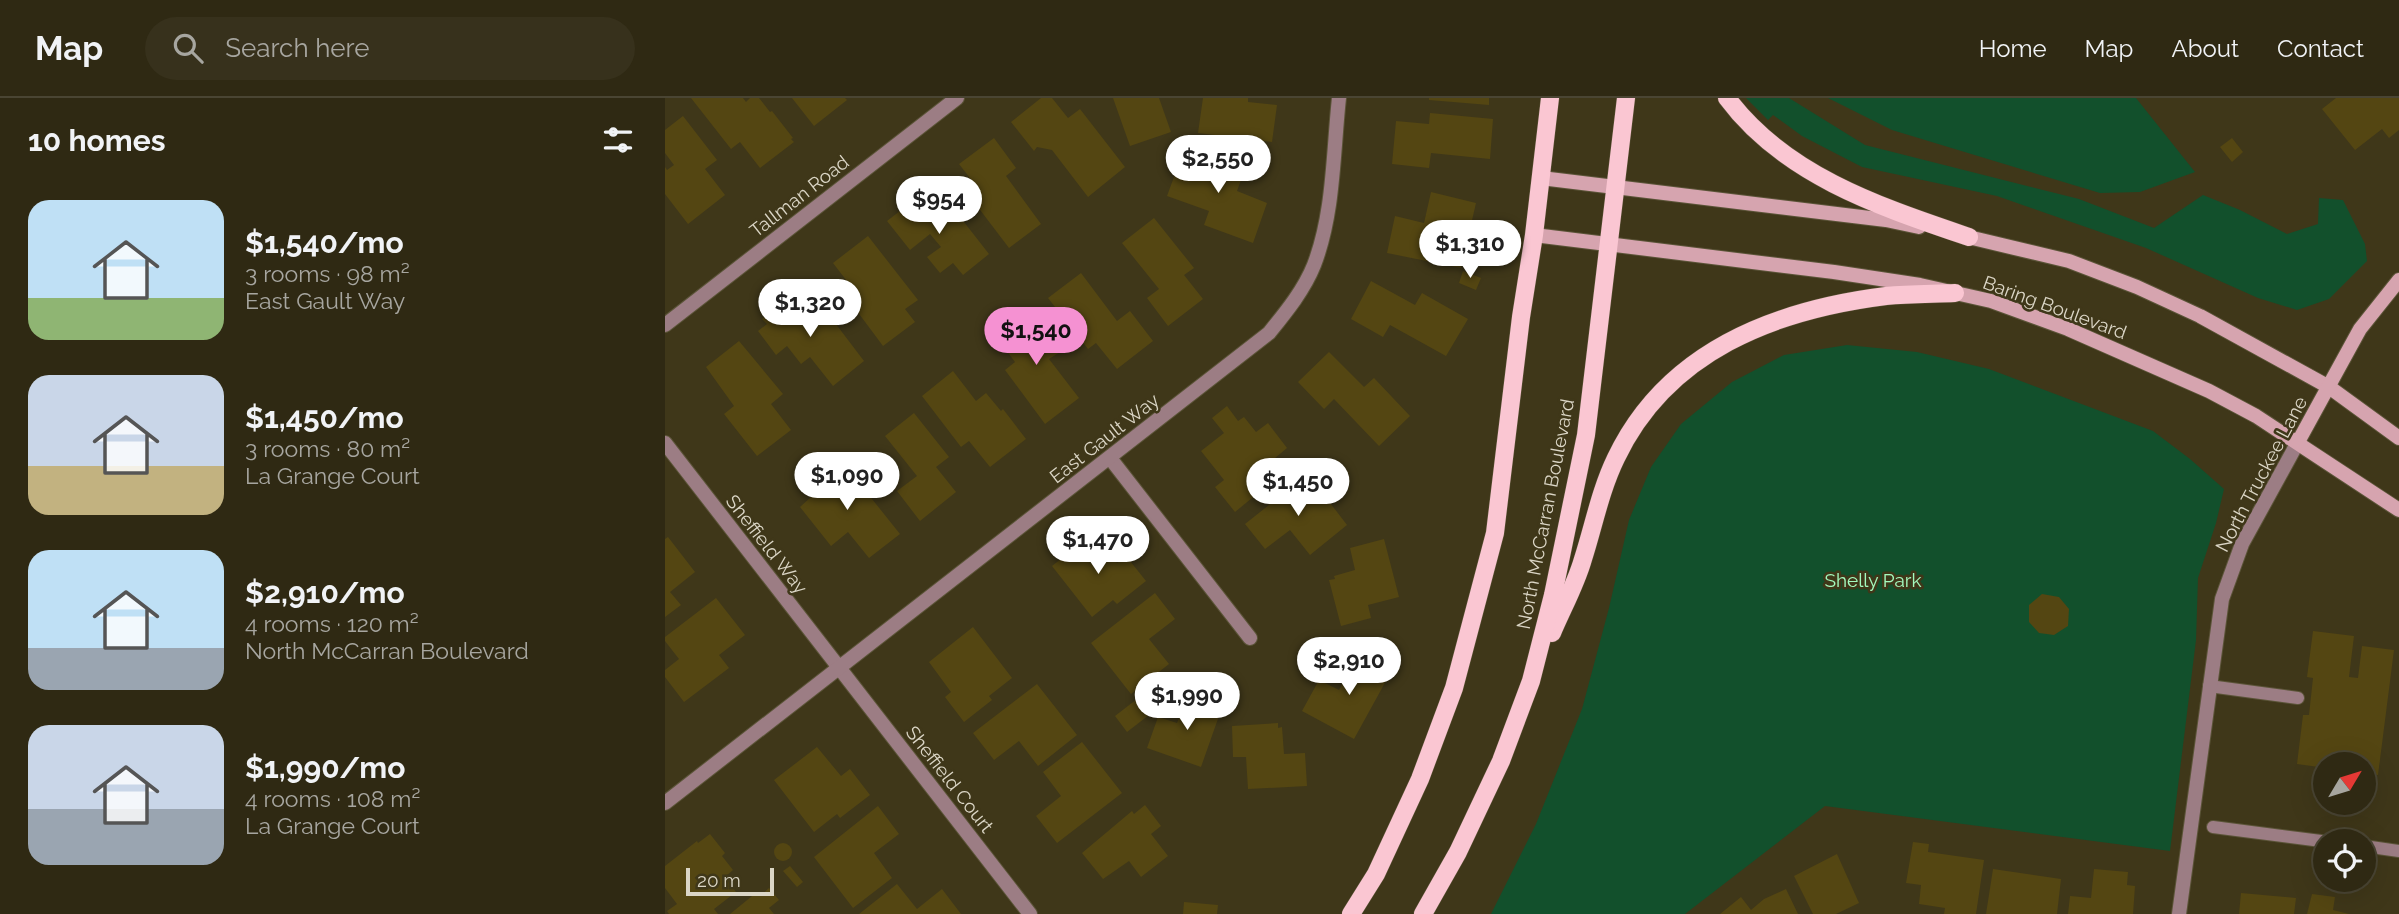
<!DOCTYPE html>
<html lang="en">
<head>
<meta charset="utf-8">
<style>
	body { margin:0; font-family:Raleway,sans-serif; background:#37311c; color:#f1f3f6; height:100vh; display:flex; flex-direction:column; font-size:26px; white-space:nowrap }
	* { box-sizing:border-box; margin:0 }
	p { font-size:23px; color:#a7a6a0 }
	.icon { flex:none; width:38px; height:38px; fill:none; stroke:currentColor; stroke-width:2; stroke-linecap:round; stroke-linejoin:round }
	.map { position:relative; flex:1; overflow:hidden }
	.sheet { display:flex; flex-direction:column; background:#2f2913; width:665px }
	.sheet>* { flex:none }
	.needle { width:46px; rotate:52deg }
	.buttons { position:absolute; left:1648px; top:654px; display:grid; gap:14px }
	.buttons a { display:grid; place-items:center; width:63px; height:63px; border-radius:50%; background:#2f2913; box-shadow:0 7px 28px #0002,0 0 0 2px #4a4533; font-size:35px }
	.scale { position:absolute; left:21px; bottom:18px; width:88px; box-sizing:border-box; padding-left:7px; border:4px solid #dbd6c6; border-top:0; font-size:19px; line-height:24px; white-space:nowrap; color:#dbd6c6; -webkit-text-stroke:5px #3f3719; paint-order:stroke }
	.price { position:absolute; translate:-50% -60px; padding:0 16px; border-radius:24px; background:#fff; color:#222; font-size:23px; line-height:46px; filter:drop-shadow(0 2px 4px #0008) }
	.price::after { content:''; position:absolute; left:50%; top:42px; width:21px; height:16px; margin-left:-10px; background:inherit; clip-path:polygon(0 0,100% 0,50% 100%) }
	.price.on { background:#f591d2; color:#111 }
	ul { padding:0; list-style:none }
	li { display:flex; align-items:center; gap:21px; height:175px; padding:0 28px }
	li span { display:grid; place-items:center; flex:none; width:196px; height:140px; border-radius:21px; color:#555 }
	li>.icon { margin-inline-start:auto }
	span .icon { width:84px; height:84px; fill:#fffc; stroke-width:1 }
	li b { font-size:30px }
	h2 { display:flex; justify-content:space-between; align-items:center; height:84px; padding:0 28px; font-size:30px }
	header { display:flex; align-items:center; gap:42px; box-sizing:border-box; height:98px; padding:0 35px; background:#2f2913; border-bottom:2px solid #4a4533 }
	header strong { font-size:33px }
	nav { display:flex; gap:38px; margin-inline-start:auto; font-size:24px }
	.search { width:490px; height:63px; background:#37311c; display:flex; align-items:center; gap:18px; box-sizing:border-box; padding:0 24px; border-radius:38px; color:#a7a6a0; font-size:26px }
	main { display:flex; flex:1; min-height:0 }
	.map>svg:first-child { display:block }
</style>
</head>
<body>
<header>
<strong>Map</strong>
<div class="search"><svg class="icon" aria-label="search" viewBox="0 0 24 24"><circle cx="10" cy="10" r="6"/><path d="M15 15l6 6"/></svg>Search here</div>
<nav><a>Home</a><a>Map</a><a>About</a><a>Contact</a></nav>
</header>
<main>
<section class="sheet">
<h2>10 homes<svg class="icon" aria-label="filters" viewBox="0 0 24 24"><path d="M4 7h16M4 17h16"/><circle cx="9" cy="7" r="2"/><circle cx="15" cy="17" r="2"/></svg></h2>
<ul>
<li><span style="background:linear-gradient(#bfe0f5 70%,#8fb573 0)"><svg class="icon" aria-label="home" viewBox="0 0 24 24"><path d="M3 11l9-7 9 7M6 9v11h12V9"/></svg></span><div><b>$1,540/mo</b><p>3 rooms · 98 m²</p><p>East Gault Way</p></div></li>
<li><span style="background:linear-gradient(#c9d6e8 65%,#c2b280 0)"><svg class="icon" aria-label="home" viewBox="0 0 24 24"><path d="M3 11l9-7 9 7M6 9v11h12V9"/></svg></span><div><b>$1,450/mo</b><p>3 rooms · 80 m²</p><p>La Grange Court</p></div></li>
<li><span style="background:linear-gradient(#bfe0f5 70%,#9aa5b1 0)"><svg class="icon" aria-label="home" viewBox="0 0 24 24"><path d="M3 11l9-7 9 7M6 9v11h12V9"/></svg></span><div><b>$2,910/mo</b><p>4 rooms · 120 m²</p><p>North McCarran Boulevard</p></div></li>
<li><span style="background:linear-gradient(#c9d6e8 60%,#9aa5b1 0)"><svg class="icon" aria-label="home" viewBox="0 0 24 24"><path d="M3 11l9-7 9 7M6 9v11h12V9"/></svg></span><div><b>$1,990/mo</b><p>4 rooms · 108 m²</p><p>La Grange Court</p></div></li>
</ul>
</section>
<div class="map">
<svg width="1734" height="816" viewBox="0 0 1734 816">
	<rect width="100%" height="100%" fill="#3f3719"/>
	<g fill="#12502c">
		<polygon points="1081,0 1124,0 1200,47 1414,101 1489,130 1538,97 1575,112 1622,136 1653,126 1654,100 1678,102 1700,146 1702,163 1664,201 1632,212 1593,200 1481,150 1332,98 1197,69 1137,38 1108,17 1103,22"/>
		<polygon points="1163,0 1471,0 1530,74 1475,94 1435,95 1227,32"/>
		<polygon points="1182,247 1252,254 1324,271 1488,333 1525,361 1559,391 1551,425 1533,480 1531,542 1505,753 1160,708 1020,816 826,816 871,726 917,611 944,510 964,422 986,369 1016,326 1067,284 1119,257"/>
	</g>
	<g fill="#544612">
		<polygon points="26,0 78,0 81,4 85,0 94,0 105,14 107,13 128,40 126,41 129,44 95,70 75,44 66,51"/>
		<polygon points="127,0 180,0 182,2 149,28"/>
		<polygon points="376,0 387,0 403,20 415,11 460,69 423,99 387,52 372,49 369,53 346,24"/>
		<polygon points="448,0 494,0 506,34 465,48"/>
		<polygon points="538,0 583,0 583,4 612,7 607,44 533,35"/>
		<polygon points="764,0 824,0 824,7 764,2"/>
		<polygon points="1671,0 1734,0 1734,32 1724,40 1717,31 1690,52 1657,11"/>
		<polygon points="765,15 828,21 825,61 766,55 764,70 727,66 731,23 764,26"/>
		<polygon points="18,18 52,62 40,71 60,97 23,126 0,96 0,69 2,72 9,67 0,55 0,32"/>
		<polygon points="329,40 351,70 341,78 376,126 344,150 306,100 315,93 294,66"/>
		<polygon points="1567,40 1578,54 1567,64 1555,49"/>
		<polygon points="538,51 573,66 568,79 576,82 572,93 602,105 588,145 539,127 544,113 502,98 516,60 533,66"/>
		<polygon points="766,94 811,105 796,170 722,155 730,118 759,125"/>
		<polygon points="253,99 272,123 288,110 324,156 298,177 288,165 275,175 262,159 276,149 265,136 245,152 222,123"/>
		<polygon points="489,120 529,170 519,177 538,201 503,228 482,200 494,191 457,145"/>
		<polygon points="203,138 253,202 240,211 250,224 218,248 180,197 188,191 168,165"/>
		<polygon points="798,173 816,180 811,192 794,185"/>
		<polygon points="416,175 452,223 465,213 488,243 452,271 431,245 423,251 383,200"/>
		<polygon points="706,183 750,207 757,195 803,221 781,258 725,227 718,239 686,221"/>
		<polygon points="131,194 152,220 161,213 199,263 168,288 145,259 136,266 122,248 111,257 93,233 102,226 97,221"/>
		<polygon points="363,211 395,254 384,261 414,300 380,326 340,272 350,264 329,236"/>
		<polygon points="74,243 118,296 106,306 126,332 92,358 59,316 69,308 41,269"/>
		<polygon points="664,254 699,289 709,280 745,318 714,348 669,301 659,311 633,284"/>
		<polygon points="288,273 311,303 321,295 336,313 338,311 361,341 325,369 304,343 296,349 257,298"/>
		<polygon points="562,308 573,323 579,319 591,334 603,325 622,350 610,360 618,370 595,387 598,391 570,414 550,389 559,382 536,353 559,335 547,320"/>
		<polygon points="249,315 284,359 271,369 291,394 255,423 232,393 252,378 220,338"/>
		<polygon points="163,369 171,381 183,371 235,436 204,460 183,434 166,448 135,409 146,399 138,389"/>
		<polygon points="643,376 682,427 645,457 625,432 600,451 580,426"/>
		<polygon points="428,436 452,465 461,458 481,483 452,506 448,502 427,519 387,468"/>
		<polygon points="3,439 30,474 5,494 16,507 0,519 0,441"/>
		<polygon points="719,441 734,499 703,507 706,520 676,528 664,482 670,481 669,478 690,472 685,450"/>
		<polygon points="490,495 510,521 484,541 504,566 466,596 426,545"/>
		<polygon points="1377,496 1394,499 1404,511 1403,528 1389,537 1374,535 1364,524 1364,507"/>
		<polygon points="51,500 80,537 54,557 64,570 19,604 0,579 0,572 14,561 0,543 0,539"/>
		<polygon points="308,529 347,580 324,598 327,602 299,624 280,599 286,594 264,564"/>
		<polygon points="1648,533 1689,538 1684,579 1693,580 1697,548 1729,552 1713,677 1699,675 1699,667 1661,667 1661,670 1632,666 1638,617 1644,617 1648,580 1642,579"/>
		<polygon points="693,554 727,572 689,641 637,613 654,582 674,592"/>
		<polygon points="372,586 412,637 373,668 354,643 329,662 308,635"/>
		<polygon points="524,596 555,607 552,614 555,615 536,669 482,650 493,619 512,625"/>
		<polygon points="472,601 484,617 462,634 450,618"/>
		<polygon points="613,625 613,630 617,629 619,656 640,655 642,688 583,691 581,659 568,659 567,628"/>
		<polygon points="417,644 457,695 392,745 371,718 396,698 378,674"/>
		<polygon points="152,649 176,678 185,671 205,697 175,720 172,716 149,734 109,682"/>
		<polygon points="480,707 496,728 486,736 503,758 476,779 464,763 438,781 417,755 467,713 469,716"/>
		<polygon points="213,708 234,736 209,755 227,780 188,810 149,759"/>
		<polygon points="45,736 60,755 57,758 68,772 60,779 71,794 49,811 53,816 4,816 2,813 12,806 0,790 0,768 32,743 33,745"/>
		<polygon points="1248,744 1264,746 1263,754 1319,762 1311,816 1279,816 1280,810 1254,806 1256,787 1241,785"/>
		<circle cx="118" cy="754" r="9"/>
		<polygon points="1172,756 1194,805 1171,816 1148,816 1129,778"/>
		<polygon points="125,768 138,784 132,789 118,773"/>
		<polygon points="1328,771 1396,781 1392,816 1321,816"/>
		<polygon points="1429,771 1463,774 1462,787 1470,788 1468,816 1403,816 1405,798 1426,800"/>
		<polygon points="232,786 252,811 277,791 296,816 194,816"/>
		<polygon points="104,790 114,802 104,810 109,816 65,816 92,794 95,798"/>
		<polygon points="1121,791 1133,816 1055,816 1076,799 1086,812 1099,801"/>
		<polygon points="1576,795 1631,800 1629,816 1574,816"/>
		<polygon points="1647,796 1670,799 1668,812 1684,816 1642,816"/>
		<polygon points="519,804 553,807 552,816 518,816"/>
	</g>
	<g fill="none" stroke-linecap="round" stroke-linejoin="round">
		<defs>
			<g id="lane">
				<polyline points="1544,588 1633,600"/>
				<polyline points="1548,729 1664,744"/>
				<polyline points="1699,748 1734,753"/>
			</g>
			<g id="street">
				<polyline points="0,227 292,0"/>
				<polyline points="0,345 365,816"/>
				<polyline points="445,360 585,540"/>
				<path d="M 0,705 L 604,235 C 621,214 639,192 649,167 C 669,115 668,55 674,0"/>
				<polyline points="1514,816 1557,501 1577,446 1633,344"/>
			</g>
			<g id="secondary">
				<polyline points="876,80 1221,122 1254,129"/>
				<polyline points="869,137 1169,174 1255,187 1326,203 1403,231 1544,293 1591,318 1734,412"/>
				<polyline points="1295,137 1404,163 1472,189 1535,218 1664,289 1734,340"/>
				<polyline points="1633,344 1695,231 1734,182"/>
			</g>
			<g id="primary">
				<path d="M 1062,0 C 1120,78 1216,109 1304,139"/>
				<path d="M 887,535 C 897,511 911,486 918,461 C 929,427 935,393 951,360 C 1002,253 1109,212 1221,198 C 1244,196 1267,196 1290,195"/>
				<polyline points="686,816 711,776 755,681 789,590 830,435 856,219 869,137 885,0"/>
				<polyline points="758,816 793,754 836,663 866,583 888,497 921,337 961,0"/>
			</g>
		</defs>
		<use href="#lane" stroke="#5b5438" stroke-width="14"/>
		<use href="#street" stroke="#5b5438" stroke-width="16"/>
		<use href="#secondary" stroke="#5b5438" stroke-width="16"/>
		<use href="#primary" stroke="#5b5438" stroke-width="19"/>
		<use href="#lane" stroke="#9c7d84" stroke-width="12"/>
		<use href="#street" stroke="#9c7d84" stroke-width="14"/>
		<use href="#secondary" stroke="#d6a4af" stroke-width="14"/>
		<use href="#primary" stroke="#fac6d2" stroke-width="18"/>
	</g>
	<g text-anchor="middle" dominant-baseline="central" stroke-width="5" stroke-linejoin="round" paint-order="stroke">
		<g font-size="19" fill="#dbd6c6" stroke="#3f3719">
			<text transform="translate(134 98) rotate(-38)">Tallman Road</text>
			<text transform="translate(1390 209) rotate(20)">Baring Boulevard</text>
			<text transform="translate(439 340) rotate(-38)">East Gault Way</text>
			<text transform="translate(1596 376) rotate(-62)">North Truckee Lane</text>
			<text transform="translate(880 416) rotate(-79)">North McCarran Boulevard</text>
			<text transform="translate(102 446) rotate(52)">Sheffield Way</text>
			<text transform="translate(285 681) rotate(52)">Sheffield Court</text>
		</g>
		<g font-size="19" fill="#a3fabe" stroke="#3f3719">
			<text x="1208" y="482">Shelly Park</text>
		</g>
	</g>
</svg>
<div class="buttons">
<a><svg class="needle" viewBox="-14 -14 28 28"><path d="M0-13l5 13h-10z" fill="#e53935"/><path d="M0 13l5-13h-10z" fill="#a7a6a0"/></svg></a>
<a><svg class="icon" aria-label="locate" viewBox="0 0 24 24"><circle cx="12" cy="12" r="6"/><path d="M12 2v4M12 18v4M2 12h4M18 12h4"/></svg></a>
</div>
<div class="scale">20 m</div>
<b class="price" style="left:553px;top:97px">$2,550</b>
<b class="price" style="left:274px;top:138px">$954</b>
<b class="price" style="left:805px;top:182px">$1,310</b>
<b class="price" style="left:145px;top:241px">$1,320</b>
<b class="price on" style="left:371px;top:269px">$1,540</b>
<b class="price" style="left:182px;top:414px">$1,090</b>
<b class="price" style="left:633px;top:420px">$1,450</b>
<b class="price" style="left:433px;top:478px">$1,470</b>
<b class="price" style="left:684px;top:599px">$2,910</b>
<b class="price" style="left:522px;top:634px">$1,990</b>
</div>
</main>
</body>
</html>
